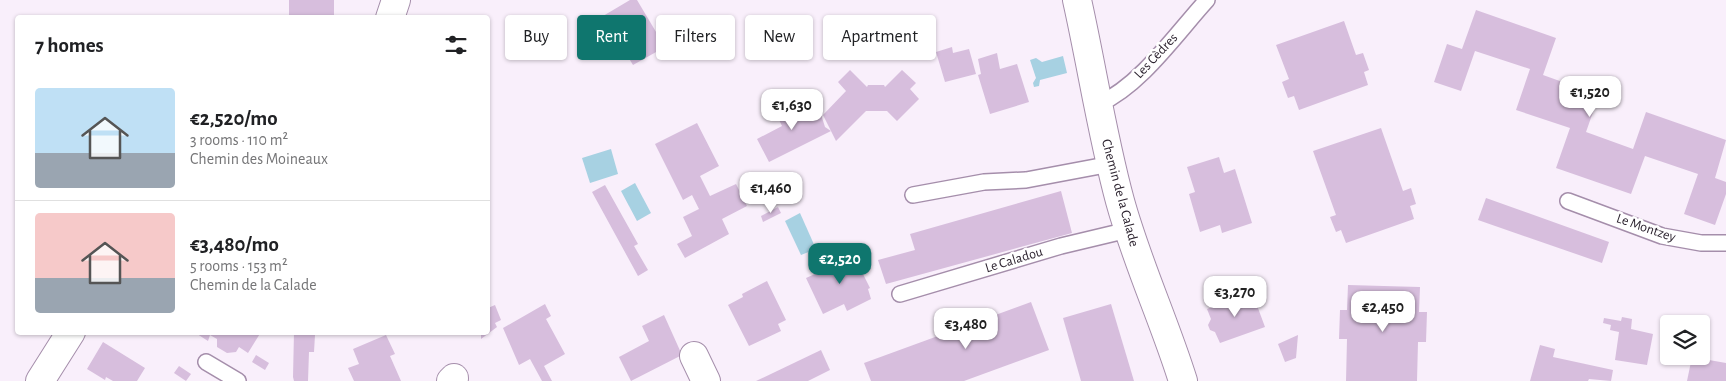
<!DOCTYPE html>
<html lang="en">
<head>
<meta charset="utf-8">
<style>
	body { margin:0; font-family:"Alegreya Sans",sans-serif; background:#f2f2f2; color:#202124; height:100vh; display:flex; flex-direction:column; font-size:19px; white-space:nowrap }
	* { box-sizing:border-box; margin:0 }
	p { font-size:16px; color:#757577 }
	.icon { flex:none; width:28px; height:28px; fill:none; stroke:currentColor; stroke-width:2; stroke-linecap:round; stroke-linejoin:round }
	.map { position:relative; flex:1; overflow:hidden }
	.details { position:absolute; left:15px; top:15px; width:475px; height:320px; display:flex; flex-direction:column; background:#fff; border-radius:5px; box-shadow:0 1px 4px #0004 }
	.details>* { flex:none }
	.hud { position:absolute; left:505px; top:15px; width:475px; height:45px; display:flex; gap:10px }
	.buttons { position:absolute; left:1660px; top:315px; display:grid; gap:10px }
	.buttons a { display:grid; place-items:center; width:50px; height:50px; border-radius:5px; background:#fff; box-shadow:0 1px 4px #0004; font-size:25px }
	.price { position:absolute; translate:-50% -42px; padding:0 11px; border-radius:10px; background:#fff; color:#222; font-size:16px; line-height:32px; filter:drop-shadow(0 1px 2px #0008) }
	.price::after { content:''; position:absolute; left:50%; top:30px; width:15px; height:11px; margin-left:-8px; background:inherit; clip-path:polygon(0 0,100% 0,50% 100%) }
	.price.current { background:#0f766e; color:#fff }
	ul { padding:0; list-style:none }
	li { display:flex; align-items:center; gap:15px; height:125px; padding:0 20px }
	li+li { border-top:1px solid #e0e0e0 }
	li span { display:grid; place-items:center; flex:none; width:140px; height:100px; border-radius:5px; color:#555 }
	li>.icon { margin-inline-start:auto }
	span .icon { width:60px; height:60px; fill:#fffc; stroke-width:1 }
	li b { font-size:21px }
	h2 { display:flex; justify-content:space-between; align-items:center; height:60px; padding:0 20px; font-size:21px }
	.pill { padding:0 18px; border-radius:5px; background:#fff; box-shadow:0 1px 4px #0004; font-size:18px; line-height:45px }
	.pill.current { background:#0f766e; color:#fff }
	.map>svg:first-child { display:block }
</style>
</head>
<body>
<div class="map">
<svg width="1726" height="381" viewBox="0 0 1726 381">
	<rect width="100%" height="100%" fill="#f9effb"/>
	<g fill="#a7d1e2">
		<polygon points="1063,56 1067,73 1040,80 1039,86 1034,87 1033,83 1036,78 1030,60 1036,58 1042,62"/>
		<polygon points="611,149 618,174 590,183 582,158"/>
		<polygon points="635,183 651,213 637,221 621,191"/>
		<polygon points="800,213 816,249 801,255 785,221"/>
	</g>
	<g fill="#d7bedd">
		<rect x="289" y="0" width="45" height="18"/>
		<polygon points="630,0 637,0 665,47 633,65 603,16"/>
		<polygon points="1476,10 1556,38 1543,75 1599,95 1586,132 1633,149 1646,112 1726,140 1715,178 1726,182 1726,194 1715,225 1684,214 1698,174 1645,156 1631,194 1556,168 1570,128 1516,110 1530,69 1475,51 1461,91 1434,82 1447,44 1462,49"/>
		<polygon points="1344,21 1356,55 1363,53 1369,70 1364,72 1368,85 1299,110 1294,96 1288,98 1282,82 1289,79 1276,45"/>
		<polygon points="952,47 953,53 969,49 976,74 945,82 936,52"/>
		<polygon points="997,53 1000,69 1017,64 1029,102 990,114 978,75 981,74 978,59"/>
		<polygon points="850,70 867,87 868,85 884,85 885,87 902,70 916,83 910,89 919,99 897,121 887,111 866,111 836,141 823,115 846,91 838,82"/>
		<polygon points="793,99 802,117 819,108 825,127 831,131 769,162 757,139 782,126 774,109"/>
		<polygon points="697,123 719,166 700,176 710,196 736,184 747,206 722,219 729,234 685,258 677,244 692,236 683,217 699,209 692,195 683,200 655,144"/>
		<polygon points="1381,128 1403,191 1411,188 1416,204 1410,206 1414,219 1346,243 1341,230 1336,232 1330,217 1336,215 1313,151"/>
		<polygon points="1219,157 1224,173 1235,169 1252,223 1222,233 1220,225 1200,232 1189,194 1195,192 1187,167"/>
		<polygon points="605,185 638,244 634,246 648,270 638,276 592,192"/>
		<polygon points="1061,191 1072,233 886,284 878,260 915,250 910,234"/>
		<polygon points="1486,198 1609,242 1602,263 1478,220"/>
		<polygon points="778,207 781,213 763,222 761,216"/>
		<polygon points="852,252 870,288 868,289 871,299 847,311 844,304 823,314 806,278 826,269 824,265"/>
		<polygon points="767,281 786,320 778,324 781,331 749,346 728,305 743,297 742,294"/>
		<polygon points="1348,285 1420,287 1419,312 1427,312 1426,342 1418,342 1417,381 1346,381 1347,339 1339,339 1340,310 1347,310"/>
		<polygon points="1252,292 1265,327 1220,343 1215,332 1210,330 1208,325 1211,319 1207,309"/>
		<polygon points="1031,302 1049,350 964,381 871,381 864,363"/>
		<polygon points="545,304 551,316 546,319 565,354 544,366 552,381 542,381 530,359 519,365 503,328"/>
		<polygon points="1111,304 1134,381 1081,381 1063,318"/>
		<polygon points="495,305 501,320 495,323 497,327 481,339 481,332 488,332 488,308"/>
		<polygon points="664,315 682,355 631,381 619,357 649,341 642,326"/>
		<polygon points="1622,317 1632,319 1631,329 1653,334 1647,365 1615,360 1619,332 1610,330 1611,325 1603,323 1604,318 1621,321"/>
		<polygon points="194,332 261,332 248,353 239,347 236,352 227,353 217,347 217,339 210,335 208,341"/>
		<polygon points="294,332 310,332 310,335 315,335 314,352 309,352 308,381 294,381 293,377"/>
		<polygon points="386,335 395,354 390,356 401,381 354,381 348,368 359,364 353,349"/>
		<polygon points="1298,335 1296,358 1285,362 1278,344"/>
		<polygon points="103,342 145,368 137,381 113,381 106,377 105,380 87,369"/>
		<polygon points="1540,345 1555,349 1553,357 1613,370 1611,381 1589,379 1588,381 1530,381"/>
		<polygon points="821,350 830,370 808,381 756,381"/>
		<polygon points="256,355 269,363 265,370 252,362"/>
		<polygon points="1692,357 1726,363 1726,381 1687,381"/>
		<polygon points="179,366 191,374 186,381 174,373"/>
	</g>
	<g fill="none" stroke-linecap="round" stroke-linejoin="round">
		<defs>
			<g id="lane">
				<path d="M 1099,104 C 1141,85 1176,34 1207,0"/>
				<polyline points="913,195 984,182 1026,180 1111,164"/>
				<polyline points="1568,201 1662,236 1701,243 1726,243"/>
				<polyline points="900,294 1061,246 1128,230"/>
				<polyline points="206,362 238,381"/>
			</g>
			<g id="street">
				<path d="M 1077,0 C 1092,67 1102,135 1120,201 C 1137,263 1164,320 1183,381"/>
				<polyline points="390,18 396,0"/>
				<polyline points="694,356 706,381"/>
				<polyline points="40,381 71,332"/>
				<polyline points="451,381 454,378"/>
			</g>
		</defs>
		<use href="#lane" stroke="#a58eab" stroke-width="18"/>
		<use href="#street" stroke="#a58eab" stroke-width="30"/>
		<use href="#lane" stroke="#fff" stroke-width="15"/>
		<use href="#street" stroke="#fff" stroke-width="28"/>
	</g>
	<g text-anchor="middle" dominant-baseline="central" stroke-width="5" stroke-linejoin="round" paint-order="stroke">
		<g font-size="14" fill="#2c232f" stroke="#fff">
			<text transform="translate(1156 56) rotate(-47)">Les Cèdres</text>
			<text transform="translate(1120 193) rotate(75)">Chemin de la Calade</text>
			<text transform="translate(1646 228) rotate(19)">Le Montzey</text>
			<text transform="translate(1014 260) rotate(-17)">Le Caladou</text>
		</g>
	</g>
</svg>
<div class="buttons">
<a><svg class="icon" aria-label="layers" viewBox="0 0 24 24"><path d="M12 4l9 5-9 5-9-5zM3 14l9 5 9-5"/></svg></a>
</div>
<b class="price" style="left:1590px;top:118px">€1,520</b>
<b class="price" style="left:792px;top:131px">€1,630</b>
<b class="price" style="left:771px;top:214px">€1,460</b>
<b class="price current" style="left:840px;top:285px">€2,520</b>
<b class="price" style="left:1235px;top:318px">€3,270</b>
<b class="price" style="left:1383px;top:333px">€2,450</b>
<b class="price" style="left:966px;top:350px">€3,480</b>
<div class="hud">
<a class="pill">Buy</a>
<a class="pill current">Rent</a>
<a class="pill">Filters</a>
<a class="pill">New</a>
<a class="pill">Apartment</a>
</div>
<section class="details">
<h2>7 homes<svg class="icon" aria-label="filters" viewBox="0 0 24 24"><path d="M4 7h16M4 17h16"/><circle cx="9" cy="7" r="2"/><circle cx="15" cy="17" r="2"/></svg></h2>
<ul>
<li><span style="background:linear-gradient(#bfe0f5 65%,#9aa5b1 0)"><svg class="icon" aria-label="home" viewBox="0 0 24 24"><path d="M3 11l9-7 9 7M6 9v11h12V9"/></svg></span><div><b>€2,520/mo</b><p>3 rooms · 110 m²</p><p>Chemin des Moineaux</p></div></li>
<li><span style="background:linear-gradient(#f6c9c9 65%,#9aa5b1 0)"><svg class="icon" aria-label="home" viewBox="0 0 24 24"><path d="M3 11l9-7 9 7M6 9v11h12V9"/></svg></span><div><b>€3,480/mo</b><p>5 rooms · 153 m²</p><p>Chemin de la Calade</p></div></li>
</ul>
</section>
</div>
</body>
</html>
